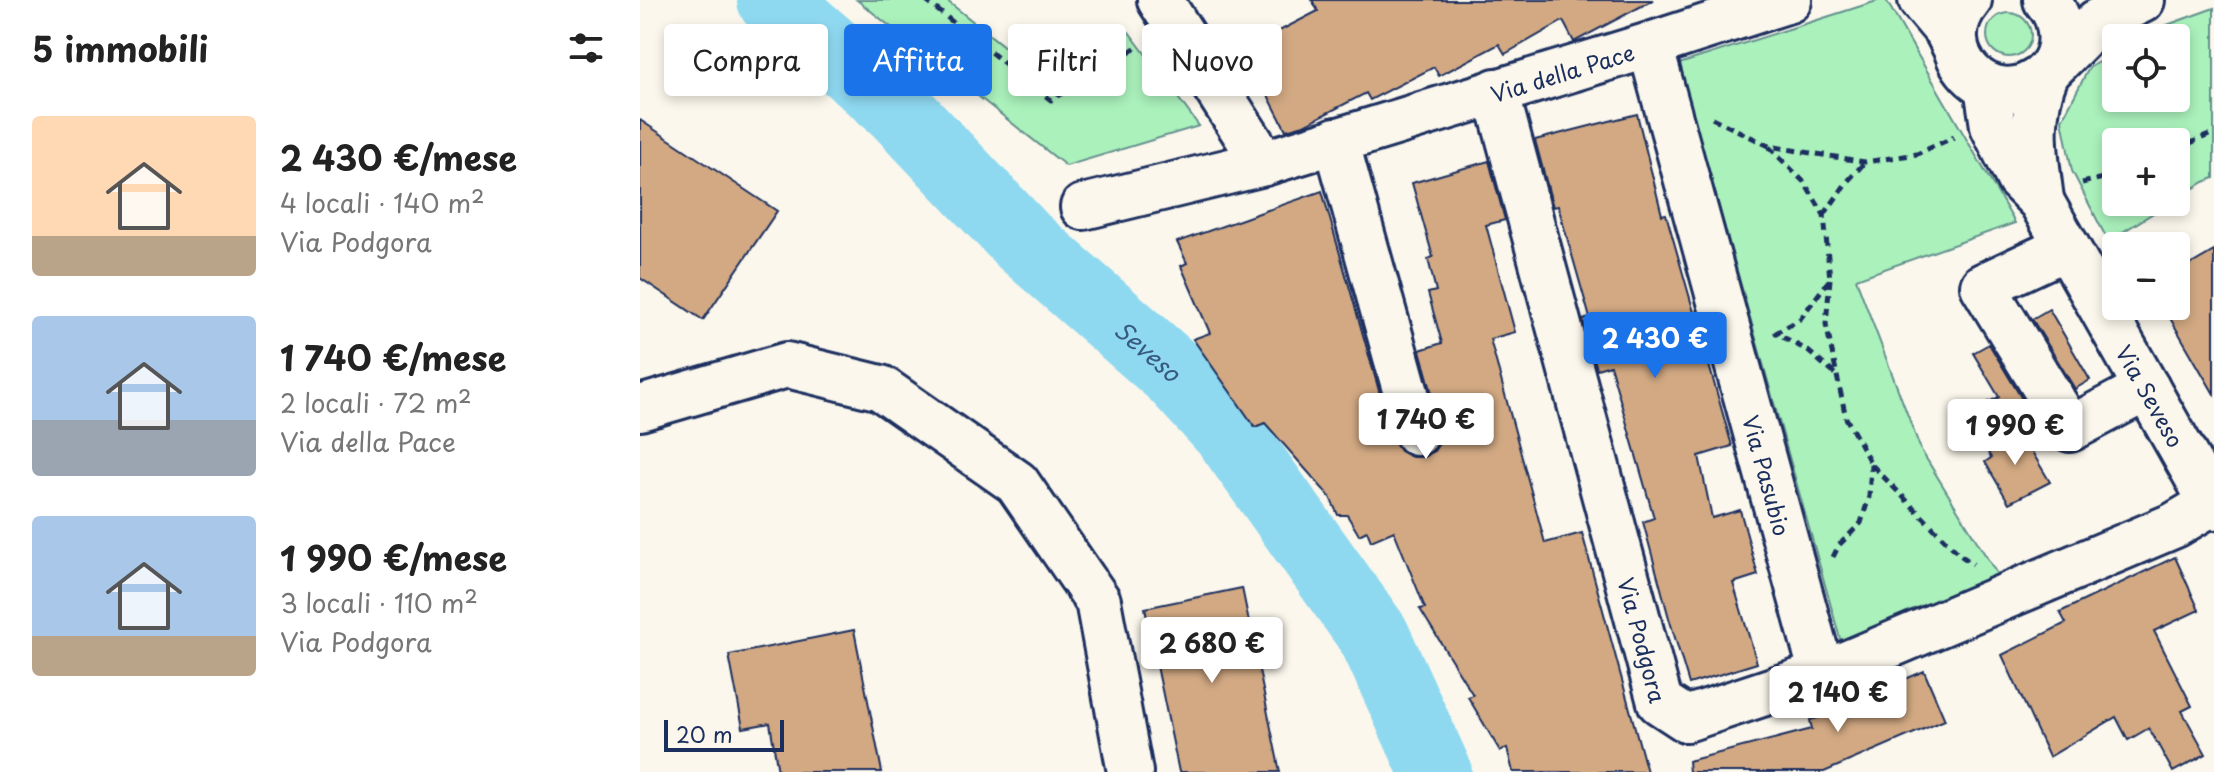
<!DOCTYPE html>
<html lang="it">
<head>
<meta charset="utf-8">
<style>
	body { margin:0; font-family:"Playpen Sans",sans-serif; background:#f6f6f6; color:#222; height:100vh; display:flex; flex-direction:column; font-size:30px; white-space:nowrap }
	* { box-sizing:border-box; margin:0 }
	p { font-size:26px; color:#767676 }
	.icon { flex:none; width:44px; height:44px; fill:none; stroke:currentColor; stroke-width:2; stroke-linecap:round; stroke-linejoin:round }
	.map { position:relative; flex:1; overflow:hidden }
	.panel { display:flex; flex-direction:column; background:#fff; width:640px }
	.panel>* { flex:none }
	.banner { position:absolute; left:24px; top:24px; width:760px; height:72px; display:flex; gap:16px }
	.controls { position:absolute; left:1462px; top:24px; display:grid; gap:16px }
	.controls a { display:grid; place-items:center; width:88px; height:88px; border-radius:8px; background:#fff; box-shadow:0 4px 12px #0003; font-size:40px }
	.scale { position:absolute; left:24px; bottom:20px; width:120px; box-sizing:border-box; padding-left:8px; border:4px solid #1b2f5e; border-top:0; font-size:22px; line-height:28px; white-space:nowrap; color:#1b2f5e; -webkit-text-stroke:6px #fbf7ec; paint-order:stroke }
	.price { position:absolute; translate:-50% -68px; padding:0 18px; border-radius:8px; background:#fff; color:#222; font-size:26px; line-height:52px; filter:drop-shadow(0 2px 4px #0008) }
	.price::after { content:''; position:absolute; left:50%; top:48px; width:24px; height:18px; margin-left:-12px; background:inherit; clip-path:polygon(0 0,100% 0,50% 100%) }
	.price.on { background:#1a73e8; color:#fff }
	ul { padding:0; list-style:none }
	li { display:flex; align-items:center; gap:24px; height:200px; padding:0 32px }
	li span { display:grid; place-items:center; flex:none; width:224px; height:160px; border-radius:8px; color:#555 }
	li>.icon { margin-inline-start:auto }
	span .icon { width:96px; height:96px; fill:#fffc; stroke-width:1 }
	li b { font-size:34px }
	h2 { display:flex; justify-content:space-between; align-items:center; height:96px; padding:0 32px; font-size:34px }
	.tag { padding:0 28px; border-radius:8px; background:#fff; box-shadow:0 4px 12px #0003; font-size:28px; line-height:72px }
	.tag.on { background:#1a73e8; color:#fff }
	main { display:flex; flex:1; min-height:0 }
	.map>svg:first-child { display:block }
</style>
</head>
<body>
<main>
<section class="panel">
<h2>5 immobili<svg class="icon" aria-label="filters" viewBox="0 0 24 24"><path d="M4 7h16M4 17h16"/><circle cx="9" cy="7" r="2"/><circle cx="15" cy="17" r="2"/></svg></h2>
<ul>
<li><span style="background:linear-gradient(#ffd9b3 75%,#b9a48a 0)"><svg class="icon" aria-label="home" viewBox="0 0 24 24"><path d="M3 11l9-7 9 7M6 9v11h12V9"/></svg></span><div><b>2 430 €/mese</b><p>4 locali · 140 m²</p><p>Via Podgora</p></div></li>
<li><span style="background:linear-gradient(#a9c7e8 65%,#9aa5b1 0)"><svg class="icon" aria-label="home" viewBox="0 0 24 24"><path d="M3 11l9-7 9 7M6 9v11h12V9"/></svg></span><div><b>1 740 €/mese</b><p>2 locali · 72 m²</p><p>Via della Pace</p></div></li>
<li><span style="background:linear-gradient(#a9c7e8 75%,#b9a48a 0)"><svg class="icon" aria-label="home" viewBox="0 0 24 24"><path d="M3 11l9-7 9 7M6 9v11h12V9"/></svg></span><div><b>1 990 €/mese</b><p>3 locali · 110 m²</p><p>Via Podgora</p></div></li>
</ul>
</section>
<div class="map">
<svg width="1574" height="772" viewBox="0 0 1574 772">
	<rect width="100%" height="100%" fill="#fbf7ec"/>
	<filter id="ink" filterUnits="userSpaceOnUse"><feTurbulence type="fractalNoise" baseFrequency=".0125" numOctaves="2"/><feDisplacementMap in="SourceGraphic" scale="16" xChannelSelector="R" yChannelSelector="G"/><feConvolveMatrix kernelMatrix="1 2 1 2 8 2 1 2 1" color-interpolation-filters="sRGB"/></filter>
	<g filter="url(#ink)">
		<g fill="#abf1bc" stroke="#63908d" stroke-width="2">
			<polygon points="217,0 306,0 410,83 489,32 559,126 426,166"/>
			<polygon points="1240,0 1246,0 1375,223 1216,279 1281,450 1360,579 1201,642 1039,64"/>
			<polygon points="1574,8 1574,178 1564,182 1536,199 1536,142 1476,142 1476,202 1531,202 1468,241 1432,171 1422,120 1449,68 1476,51 1476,98 1536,98 1536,38 1497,38 1505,33"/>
			<circle cx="1369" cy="35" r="22"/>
		</g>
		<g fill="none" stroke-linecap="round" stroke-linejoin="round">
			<path stroke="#8fd9f0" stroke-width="72" id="s1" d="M 133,0 L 257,108 L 383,241 L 535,374 L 590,434 L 734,636 L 796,772"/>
		</g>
		<g fill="#d2a983" stroke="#1b2f5e" stroke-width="2">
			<polygon points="672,0 1013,0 934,42 923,21 865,54 859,44 799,76 794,67 730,100 726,93 664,125 646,130 604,49 678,11"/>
			<polygon points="997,114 1022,215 1026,214 1092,446 1059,456 1072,518 1100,510 1118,575 1093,583 1117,663 1049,684 1029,618 1003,522 1014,518 970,365 957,369 943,320 950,318 918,206 913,207 895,140"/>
			<polygon points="0,120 137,211 63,320 0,278"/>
			<polygon points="849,161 865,220 846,225 875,332 850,339 905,543 942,533 1007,772 873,772 867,748 860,751 828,697 833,695 780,609 785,608 754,531 731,541 727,531 719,535 707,515 698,515 690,497 625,423 615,427 553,339 570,333 541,266 547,263 537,242 682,191 753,440 760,451 772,457 784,457 794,451 801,440 801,426 780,350 802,343 788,293 796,291 788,259 793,257 772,183"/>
			<polygon points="1574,251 1574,394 1523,306 1536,306 1536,273"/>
			<polygon points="1409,309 1450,380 1435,389 1392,319"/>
			<polygon points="1349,344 1391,414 1354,436 1337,408 1359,397 1333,353"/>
			<polygon points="1379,430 1410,482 1369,503 1345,462 1351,458 1345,447"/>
			<polygon points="1535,557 1559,610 1514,631 1552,706 1542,711 1566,754 1533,772 1509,728 1488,740 1476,717 1409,757 1362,655 1426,623 1420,612"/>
			<polygon points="602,588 640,772 539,772 505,608"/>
			<polygon points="214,630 242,772 138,772 130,723 103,728 89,655"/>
			<polygon points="1284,671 1305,720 1184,772 1049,772 1048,761 1172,729 1170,720 1215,709 1212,702"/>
		</g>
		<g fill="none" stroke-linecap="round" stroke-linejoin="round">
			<defs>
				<g id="minor">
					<polyline points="520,0 624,163"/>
					<polyline points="1281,0 1307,31 1314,45"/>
					<path d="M 1329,0 C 1286,51 1350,118 1402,77 C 1412,69 1418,58 1420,46 C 1422,29 1418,13 1406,0"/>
					<path id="s2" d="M 1010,45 L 1182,674"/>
					<polyline points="1412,67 1457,22 1502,0"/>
					<path id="s3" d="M 1347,86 L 1353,126 L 1379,179 L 1401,201 L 1574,507"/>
					<path id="s4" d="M 856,91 L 1020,702 L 1046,719 L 1182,674 L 1535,525 L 1572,503"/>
					<polyline points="696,140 777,433"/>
					<path d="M 1401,199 C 1395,153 1388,116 1407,72"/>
					<path id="s5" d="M 443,207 L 624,163 L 1010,45 L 1149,0"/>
					<polyline points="1427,247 1343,286 1430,429 1507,388"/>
					<polyline points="0,408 147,365 241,388 377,483 458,601 490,772"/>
				</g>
			</defs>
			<use href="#minor" stroke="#1b2f5e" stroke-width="50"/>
			<g stroke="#1b2f5e" stroke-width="5" stroke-dasharray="8 6" stroke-linecap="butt">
				<polyline points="285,0 411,100 500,45"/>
				<polyline points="1072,118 1129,146 1225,162 1277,154 1314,137"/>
				<polyline points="1129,147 1164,182 1184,215 1190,279 1160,319 1136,333 1168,351 1197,376"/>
				<polyline points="1536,149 1574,133"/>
				<polyline points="1442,183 1476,175"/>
				<polyline points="1184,215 1207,182 1225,162"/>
				<polyline points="1190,279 1186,324 1206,418 1231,464 1320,555 1333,564"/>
				<polyline points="1193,557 1199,545 1221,523 1229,497 1231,464"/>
			</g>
			<use href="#minor" stroke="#fbf7ec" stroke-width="44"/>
		</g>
	</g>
	<g text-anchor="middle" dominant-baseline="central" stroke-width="6" stroke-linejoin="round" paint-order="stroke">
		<g font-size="22" fill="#1b2f5e" stroke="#fbf7ec">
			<text stroke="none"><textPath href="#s5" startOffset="498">Via della Pace</textPath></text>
			<text stroke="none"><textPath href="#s3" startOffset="354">Via Seveso</textPath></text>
			<text stroke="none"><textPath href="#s2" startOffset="446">Via Pasubio</textPath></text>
			<text stroke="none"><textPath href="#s4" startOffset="568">Via Podgora</textPath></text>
		</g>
		<g font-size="24" font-style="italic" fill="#385a82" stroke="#fbf7ec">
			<text stroke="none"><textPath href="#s1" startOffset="514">Seveso</textPath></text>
		</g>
	</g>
</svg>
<div class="controls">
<a><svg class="icon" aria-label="locate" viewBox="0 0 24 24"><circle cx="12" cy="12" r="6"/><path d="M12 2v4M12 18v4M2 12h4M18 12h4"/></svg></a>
<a>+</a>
<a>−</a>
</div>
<div class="scale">20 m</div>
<b class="price on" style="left:1015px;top:380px">2 430 €</b>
<b class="price" style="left:786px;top:461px">1 740 €</b>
<b class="price" style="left:1375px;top:467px">1 990 €</b>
<b class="price" style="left:572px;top:685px">2 680 €</b>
<b class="price" style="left:1198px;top:734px">2 140 €</b>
<div class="banner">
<a class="tag">Compra</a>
<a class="tag on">Affitta</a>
<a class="tag">Filtri</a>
<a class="tag">Nuovo</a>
</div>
</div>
</main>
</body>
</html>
